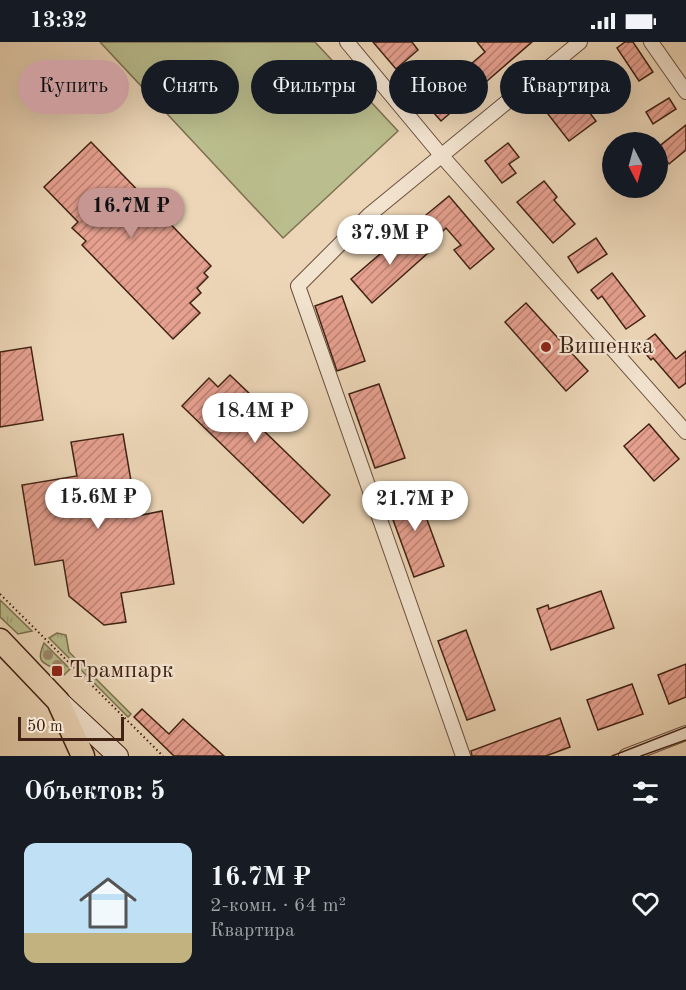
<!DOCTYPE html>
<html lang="ru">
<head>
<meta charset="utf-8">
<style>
	body { margin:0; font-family:"Old Standard TT",serif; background:#20242c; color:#f1f3f6; height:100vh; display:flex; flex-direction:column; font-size:22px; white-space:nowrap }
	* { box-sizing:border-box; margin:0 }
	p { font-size:20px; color:#9ea1a6 }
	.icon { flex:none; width:33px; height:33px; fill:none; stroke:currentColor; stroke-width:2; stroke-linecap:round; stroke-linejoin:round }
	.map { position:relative; height:714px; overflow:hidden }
	.drawer { display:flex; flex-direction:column; background:#171b24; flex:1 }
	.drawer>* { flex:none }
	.guide { position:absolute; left:18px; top:18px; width:651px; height:54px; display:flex; gap:12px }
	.needle { width:39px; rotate:174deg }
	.fabs { position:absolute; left:602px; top:90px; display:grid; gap:12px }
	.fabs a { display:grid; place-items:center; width:66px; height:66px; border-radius:50%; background:#171b24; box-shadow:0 6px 24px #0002; font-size:30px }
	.scale { position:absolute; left:18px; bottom:15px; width:106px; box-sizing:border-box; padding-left:6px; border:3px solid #412214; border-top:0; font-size:16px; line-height:21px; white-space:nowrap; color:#412214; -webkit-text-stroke:4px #f3e4d0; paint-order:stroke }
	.price { position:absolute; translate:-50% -51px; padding:0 14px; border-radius:21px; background:#fff; color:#222; font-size:20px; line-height:39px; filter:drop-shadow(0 2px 3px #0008) }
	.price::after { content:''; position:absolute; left:50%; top:36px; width:18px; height:14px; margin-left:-9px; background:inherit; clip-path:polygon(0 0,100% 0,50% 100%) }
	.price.current { background:#c59692; color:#111 }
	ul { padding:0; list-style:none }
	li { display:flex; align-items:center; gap:18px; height:150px; padding:0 24px }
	li span { display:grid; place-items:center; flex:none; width:168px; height:120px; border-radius:12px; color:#555 }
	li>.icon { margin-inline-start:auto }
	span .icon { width:72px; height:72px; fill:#fffc; stroke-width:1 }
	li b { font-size:26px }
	h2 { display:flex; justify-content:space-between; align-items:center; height:72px; padding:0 24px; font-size:26px }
	.pill { padding:0 21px; border-radius:27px; background:#171b24; box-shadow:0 6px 24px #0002; font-size:21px; line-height:54px }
	.pill.current { background:#c59692; color:#111 }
	.status { display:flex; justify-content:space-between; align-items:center; height:42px; padding:0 30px; background:#171b24; direction:ltr }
	.status svg { height:16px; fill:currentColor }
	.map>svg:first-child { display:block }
</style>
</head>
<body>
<div class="status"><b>13:32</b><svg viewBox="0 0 49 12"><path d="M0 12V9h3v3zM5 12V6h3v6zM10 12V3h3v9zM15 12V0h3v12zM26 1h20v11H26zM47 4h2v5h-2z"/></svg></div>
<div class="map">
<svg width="686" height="714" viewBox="0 0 686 714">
	<defs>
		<pattern id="grass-tufts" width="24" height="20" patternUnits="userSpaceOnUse" patternTransform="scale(1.5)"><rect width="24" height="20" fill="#babd8d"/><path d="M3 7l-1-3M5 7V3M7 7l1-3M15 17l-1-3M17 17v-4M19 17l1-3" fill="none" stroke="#a1a279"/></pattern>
		<pattern id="building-hatch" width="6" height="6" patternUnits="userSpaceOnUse" patternTransform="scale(1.5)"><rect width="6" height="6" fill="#e6a08f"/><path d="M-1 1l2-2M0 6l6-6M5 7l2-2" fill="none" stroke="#bc8274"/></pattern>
	</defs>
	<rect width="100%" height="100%" fill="#ecd6b7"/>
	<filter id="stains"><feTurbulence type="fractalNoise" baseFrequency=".00333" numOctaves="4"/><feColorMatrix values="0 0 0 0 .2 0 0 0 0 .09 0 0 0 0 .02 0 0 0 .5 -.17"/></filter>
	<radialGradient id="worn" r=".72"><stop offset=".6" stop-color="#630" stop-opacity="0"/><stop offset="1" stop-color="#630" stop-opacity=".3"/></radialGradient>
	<g fill="url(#grass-tufts)" stroke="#7e7050" stroke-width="1.5">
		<polygon points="0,558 32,589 18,592 0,575"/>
		<polygon points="57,591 66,593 69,610 131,672 128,675 49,596"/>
		<path d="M 44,601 L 70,627 L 64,633 C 52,620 32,627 44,601 Z"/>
	</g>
	<polygon fill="#babd8d" stroke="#7e7050" stroke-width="1.5" points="100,0 315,0 398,89 283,196"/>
	<g fill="url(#building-hatch)" stroke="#412214" stroke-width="1.5">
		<polygon points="373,0 412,0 418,8 396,27"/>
		<polygon points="477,0 532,0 479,46 464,28 485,10"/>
		<polygon points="625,0 633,0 653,30 639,39 617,6"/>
		<polygon points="448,44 463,60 441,79 426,62"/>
		<polygon points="571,46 596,79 569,99 544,67"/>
		<polygon points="669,56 676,67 653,82 646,70"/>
		<polygon points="686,83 686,108 669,122 657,106"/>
		<polygon points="91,100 211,224 204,231 208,235 197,246 201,251 190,261 200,271 173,297 82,203 86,199 72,186 78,180 44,145"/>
		<polygon points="508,101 519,115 509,122 516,131 502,141 485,119"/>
		<polygon points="544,139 557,155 554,158 575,182 553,201 517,160"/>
		<polygon points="449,154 494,207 470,227 454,208 461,203 446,186 441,191 426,173"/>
		<polygon points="408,188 428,211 372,261 351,237"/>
		<polygon points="596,196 607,212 578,231 568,215"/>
		<polygon points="612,231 645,274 626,287 602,254 598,257 591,248"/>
		<polygon points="342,254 365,319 337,329 315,264"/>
		<polygon points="526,261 588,329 566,349 505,280"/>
		<polygon points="655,292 676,317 686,309 686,341 679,346 653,316 651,318 639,304"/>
		<polygon points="31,305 43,378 0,385 0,310"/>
		<polygon points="230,333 276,377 264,389 330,453 303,481 182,364 209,336 218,345"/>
		<polygon points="379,342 405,416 375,426 349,352"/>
		<polygon points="649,382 679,417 654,439 624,404"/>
		<polygon points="123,392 137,474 162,469 174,542 121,551 126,580 104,583 69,554 63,518 35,523 22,443 77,434 71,400"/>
		<polygon points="415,445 444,524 414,535 385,456"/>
		<polygon points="601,549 614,586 551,608 537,567 548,563 549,567"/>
		<polygon points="466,588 495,668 467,678 438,599"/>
		<polygon points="686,622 686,655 669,662 658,633"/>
		<polygon points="632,642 643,672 598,688 587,658"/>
		<polygon points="142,667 169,692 183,677 224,714 174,714 134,675"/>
		<polygon points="560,676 570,705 546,714 472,714 471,709"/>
	</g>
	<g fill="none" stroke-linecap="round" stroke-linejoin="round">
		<defs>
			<g id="minor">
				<polyline points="347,0 441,113 686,390"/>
				<polyline points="651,0 686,50"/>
				<polyline points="463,714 298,244 369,173 580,0"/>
				<polyline points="626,714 686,691"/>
			</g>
			<polyline id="secondary" points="61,661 118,714"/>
			<polyline id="primary" points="0,598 58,659 83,714"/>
		</defs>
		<use href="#minor" stroke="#6c4f3d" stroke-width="16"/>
		<use href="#secondary" stroke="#412214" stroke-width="22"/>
		<use href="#primary" stroke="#412214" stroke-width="25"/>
		<polyline stroke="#412214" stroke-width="2" stroke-dasharray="1.5 3" stroke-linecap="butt" points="0,552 163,714"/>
		<use href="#minor" stroke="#f3e4d0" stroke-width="14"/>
		<use href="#secondary" stroke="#f3e4d0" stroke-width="20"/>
		<use href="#primary" stroke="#ecd6b7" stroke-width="22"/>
		<g stroke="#412214" stroke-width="1.5">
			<polyline points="612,714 686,685"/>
			<polyline points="641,714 686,698"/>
		</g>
	</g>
	<g fill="#9e886e">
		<circle cx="48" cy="613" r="5"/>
		<circle cx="57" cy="623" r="5"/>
	</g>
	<g fill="#8f2418" stroke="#f3e4d0" stroke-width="2">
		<circle cx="546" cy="305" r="6"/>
		<rect x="51" y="623" width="12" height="12" rx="3"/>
	</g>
	<g text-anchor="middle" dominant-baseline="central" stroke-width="4.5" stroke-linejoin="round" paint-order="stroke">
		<g font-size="24" fill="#412214" stroke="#f3e4d0" text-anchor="start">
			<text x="558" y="305">Вишенка</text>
			<text x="69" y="629">Трампарк</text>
		</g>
	</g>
	<rect width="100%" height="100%" filter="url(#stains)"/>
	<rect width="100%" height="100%" fill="url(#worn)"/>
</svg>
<div class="fabs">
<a><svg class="needle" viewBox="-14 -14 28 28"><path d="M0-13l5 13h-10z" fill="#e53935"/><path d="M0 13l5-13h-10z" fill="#9ea1a6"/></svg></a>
</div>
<div class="scale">50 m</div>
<b class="price current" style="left:131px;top:197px">16.7M ₽</b>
<b class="price" style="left:390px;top:224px">37.9M ₽</b>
<b class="price" style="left:255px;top:402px">18.4M ₽</b>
<b class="price" style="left:98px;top:488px">15.6M ₽</b>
<b class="price" style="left:415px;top:490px">21.7M ₽</b>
<div class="guide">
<a class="pill current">Купить</a>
<a class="pill">Снять</a>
<a class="pill">Фильтры</a>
<a class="pill">Новое</a>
<a class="pill">Квартира</a>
</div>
</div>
<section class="drawer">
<h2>Объектов: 5<svg class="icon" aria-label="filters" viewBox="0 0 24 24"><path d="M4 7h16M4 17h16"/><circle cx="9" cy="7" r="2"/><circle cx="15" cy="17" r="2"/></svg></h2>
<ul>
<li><span style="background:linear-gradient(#bfe0f5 75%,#c2b280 0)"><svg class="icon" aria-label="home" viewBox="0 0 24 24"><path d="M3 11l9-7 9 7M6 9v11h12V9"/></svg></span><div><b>16.7M ₽</b><p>2-комн. · 64 m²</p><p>Квартира</p></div><svg class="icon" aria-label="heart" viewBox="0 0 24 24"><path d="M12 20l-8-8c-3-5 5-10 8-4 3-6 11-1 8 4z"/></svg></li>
</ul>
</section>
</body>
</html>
